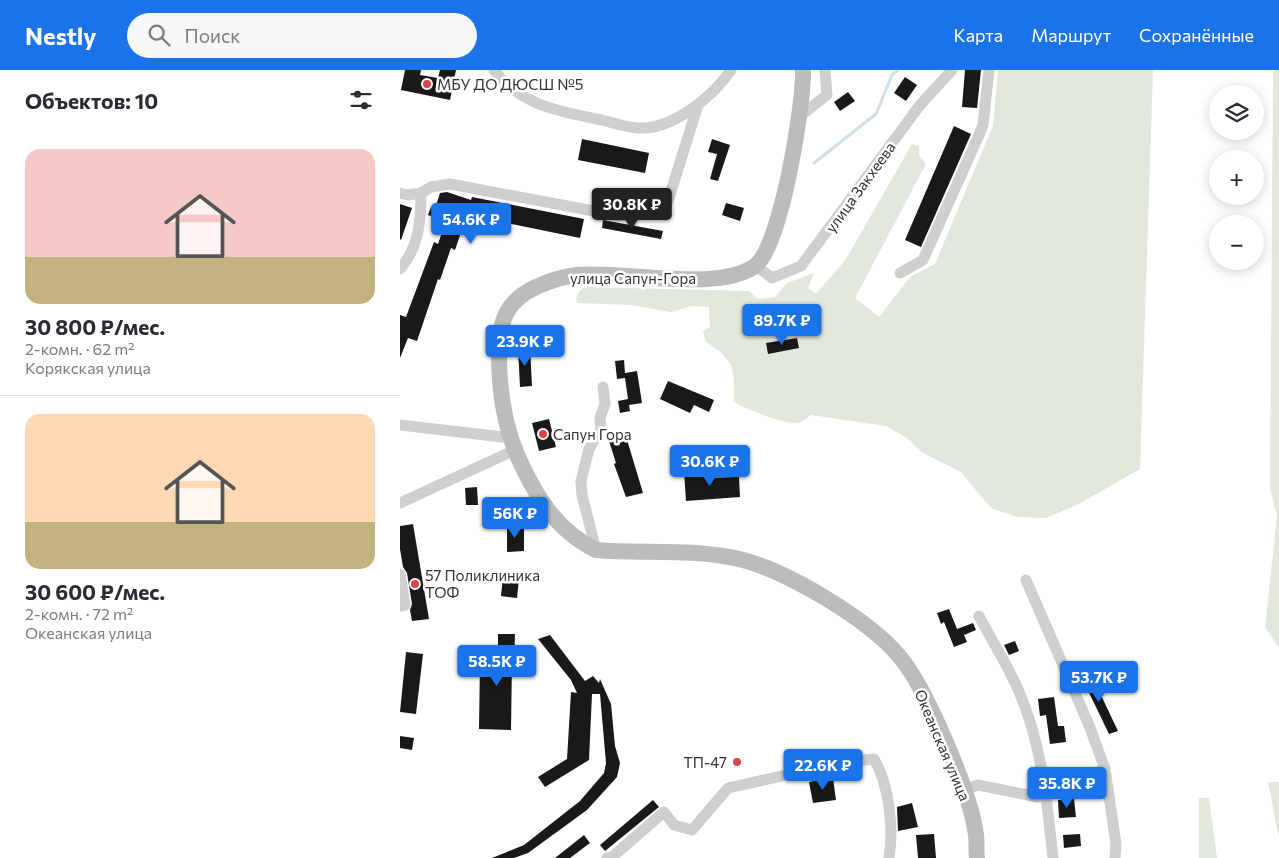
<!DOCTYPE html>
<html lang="ru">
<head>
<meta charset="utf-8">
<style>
	body { margin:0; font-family:Commissioner,sans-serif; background:#f7f7f7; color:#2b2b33; height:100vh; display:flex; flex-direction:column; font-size:19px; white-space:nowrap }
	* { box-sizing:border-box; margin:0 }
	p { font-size:16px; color:#7c7c81 }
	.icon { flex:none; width:28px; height:28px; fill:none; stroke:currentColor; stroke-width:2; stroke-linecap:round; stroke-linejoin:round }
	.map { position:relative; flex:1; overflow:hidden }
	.drawer { display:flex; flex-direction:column; background:#fff; width:400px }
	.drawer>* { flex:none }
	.fabs { position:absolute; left:809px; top:15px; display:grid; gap:10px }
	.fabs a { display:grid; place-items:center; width:55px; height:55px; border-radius:50%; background:#fff; box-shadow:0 2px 12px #0003; font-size:25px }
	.price { position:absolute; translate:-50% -42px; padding:0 11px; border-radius:5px; background:#1a73e8; color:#fff; font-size:16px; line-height:32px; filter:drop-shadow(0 1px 2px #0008) }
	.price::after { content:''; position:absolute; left:50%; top:30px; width:15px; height:11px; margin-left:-8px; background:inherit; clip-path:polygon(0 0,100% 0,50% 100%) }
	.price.current { background:#222; color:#fff }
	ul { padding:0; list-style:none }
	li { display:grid; align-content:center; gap:10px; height:265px; padding:0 25px }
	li+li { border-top:1px solid #e1e1e2 }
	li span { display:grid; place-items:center; height:155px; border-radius:15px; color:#555 }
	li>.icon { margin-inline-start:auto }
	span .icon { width:90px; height:90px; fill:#fffc; stroke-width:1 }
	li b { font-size:21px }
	h2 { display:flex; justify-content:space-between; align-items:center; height:60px; padding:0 25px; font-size:21px }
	header { display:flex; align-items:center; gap:30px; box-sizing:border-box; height:70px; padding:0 25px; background:#1a73e8; color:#fff }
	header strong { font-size:24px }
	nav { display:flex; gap:28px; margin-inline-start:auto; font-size:18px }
	.search { width:350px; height:45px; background:#f7f7f7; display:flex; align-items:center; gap:12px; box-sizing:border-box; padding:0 18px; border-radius:28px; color:#7c7c81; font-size:19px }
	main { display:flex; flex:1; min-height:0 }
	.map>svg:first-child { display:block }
</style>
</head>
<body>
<header>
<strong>Nestly</strong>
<div class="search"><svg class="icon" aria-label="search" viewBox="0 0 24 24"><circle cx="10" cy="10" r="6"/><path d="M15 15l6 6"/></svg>Поиск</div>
<nav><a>Карта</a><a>Маршрут</a><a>Сохранённые</a></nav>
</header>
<main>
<section class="drawer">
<h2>Объектов: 10<svg class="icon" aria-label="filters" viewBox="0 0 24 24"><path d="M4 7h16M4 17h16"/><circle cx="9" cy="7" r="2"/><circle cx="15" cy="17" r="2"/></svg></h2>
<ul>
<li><span style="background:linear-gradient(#f6c9c9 70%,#c2b280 0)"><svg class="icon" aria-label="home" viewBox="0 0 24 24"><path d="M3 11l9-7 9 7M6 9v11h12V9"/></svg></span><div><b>30 800 ₽/мес.</b><p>2-комн. · 62 m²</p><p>Корякская улица</p></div></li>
<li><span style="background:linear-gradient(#ffd9b3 70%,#c2b280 0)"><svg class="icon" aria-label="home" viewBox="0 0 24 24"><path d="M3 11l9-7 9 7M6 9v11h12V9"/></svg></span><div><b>30 600 ₽/мес.</b><p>2-комн. · 72 m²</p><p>Океанская улица</p></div></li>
</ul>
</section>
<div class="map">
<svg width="879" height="788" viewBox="0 0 879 788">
	<rect width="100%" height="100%" fill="#fff"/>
	<g fill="#e2e8dc">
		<path d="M 598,0 L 753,0 L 740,399 L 677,435 L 646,448 L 617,447 L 591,438 L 561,402 L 523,383 L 507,368 L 486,356 L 411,345 C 408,347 405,350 401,352 C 389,357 346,339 334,332 C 334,299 336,291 306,272 L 303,261 L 310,257 L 309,237 L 292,236 L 271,242 L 231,235 L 177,233 C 175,225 178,222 185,217 L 349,221 L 358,229 L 375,227 L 387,213 L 414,203 L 408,218 L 416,224 L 446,189 L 512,74 L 519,76 L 519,85 L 526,94 L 455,228 L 479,247 L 510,207 L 535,194 L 593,56 Z"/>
		<polygon points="873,0 879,0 879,578 865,557 877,446 870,418"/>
		<polygon points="868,712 879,712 879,769"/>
		<polygon points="799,728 809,728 817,788 799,788"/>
	</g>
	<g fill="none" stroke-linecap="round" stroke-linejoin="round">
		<polyline stroke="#d0e0eb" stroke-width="3" points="414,93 476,44 492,5 498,0"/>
	</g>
	<g fill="#191919">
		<polygon points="5,0 21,0 20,5 38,8 40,0 56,0 50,30 1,20"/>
		<polygon points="565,0 581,0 577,38 562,37"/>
		<polygon points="505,7 517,15 506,31 494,23"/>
		<polygon points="448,22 455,31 440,41 434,32"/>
		<polygon points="554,56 571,64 521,177 505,170"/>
		<polygon points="182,69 249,83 245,103 178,90"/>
		<polygon points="312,69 330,75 318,111 310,109 317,84 308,82"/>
		<polygon points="47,122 71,130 72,127 184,149 180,168 67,145 55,180 51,178 40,210 38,209 17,271 8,268 0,288 0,245 6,247 34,172 38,174 46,151 28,145 31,137 35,139 40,123"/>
		<polygon points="326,133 344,138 340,151 322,145"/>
		<polygon points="0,134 12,138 1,170 0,169"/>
		<polygon points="203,150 263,161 261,169 202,158"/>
		<polygon points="397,268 399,278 368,284 366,273"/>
		<polygon points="118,277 130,277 132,316 120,317"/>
		<polygon points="224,290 225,303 237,301 242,333 229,335 230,341 220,343 218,331 228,329 225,308 217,309 215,291"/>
		<polygon points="268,311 314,330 309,342 294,335 290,343 260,329"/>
		<polygon points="149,349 156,377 139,381 132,353"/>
		<polygon points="225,363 243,423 226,427 214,394 216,393 208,368"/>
		<polygon points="306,400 306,408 339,407 340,427 286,431 284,401"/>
		<polygon points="77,417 78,435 66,435 65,418"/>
		<polygon points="13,454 29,549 12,551 10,540 12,534 7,503 3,497 0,479 0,456"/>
		<polygon points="107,457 124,457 124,481 107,482"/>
		<polygon points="103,507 119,509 117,528 101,526"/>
		<polygon points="549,539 557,559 573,553 576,560 564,565 567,572 554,577 544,552 541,554 537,543"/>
		<polygon points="98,564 115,564 114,592 112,592 111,660 79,659 80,590 98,590"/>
		<polygon points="150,565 185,611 193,606 199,613 200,609 211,634 215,676 220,693 217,707 187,740 128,783 114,788 92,788 124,775 180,731 204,703 206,693 200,624 192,624 189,690 145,717 138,707 167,689 171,622 177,623 171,610 138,569"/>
		<polygon points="615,571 619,581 609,585 604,575"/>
		<polygon points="6,582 23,584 16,644 0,642"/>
		<polygon points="690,602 718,661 709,664 681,606"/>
		<polygon points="654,627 658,656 664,656 666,672 650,674 646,645 640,646 638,629"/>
		<polygon points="0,666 14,668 12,680 0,678"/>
		<polygon points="433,708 436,730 413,733 409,712"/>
		<polygon points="674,729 676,747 659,748 658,730"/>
		<polygon points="253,730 259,737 205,781 200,775"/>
		<polygon points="512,733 518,757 498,761 497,737"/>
		<polygon points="534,764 536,788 518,788 516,765"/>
		<polygon points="680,764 681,776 664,778 663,765"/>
		<polygon points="184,765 190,773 170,788 155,788"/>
	</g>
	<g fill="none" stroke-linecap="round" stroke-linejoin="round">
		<g stroke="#cfcfcf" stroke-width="11">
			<path d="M 94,0 C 123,37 159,41 202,50 C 214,53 228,58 240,58 C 274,59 313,26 331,0"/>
			<polyline points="400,46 427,25 425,0"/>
			<polyline points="0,123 8,125 21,123"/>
			<polyline points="356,196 372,208 401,196 520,35 552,0"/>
			<path d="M 0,199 C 19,177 21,151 21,123 L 31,117 L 50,114 L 220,146 L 259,139 L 268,131 L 298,35"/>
			<polyline points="500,203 523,190 579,65 583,55 589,0"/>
			<polyline points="0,355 111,368"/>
			<polyline points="0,433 115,380"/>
			<polyline points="196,480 182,425 181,411 189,379 201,359 200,348 205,334 203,317"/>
			<polyline points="0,504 5,535 0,536"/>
			<polyline points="626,510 689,655 705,699 716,774 715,788"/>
			<path d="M 579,546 C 592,571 609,597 620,624 C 642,676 647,732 653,788"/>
			<polyline points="564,720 578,715 638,727 705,699"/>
			<path d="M 207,788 L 212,787 L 264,742 L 274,755 L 292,760 L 328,718 L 445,692 L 474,689 C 489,714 494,759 489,788"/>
		</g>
		<path stroke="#bcbcbc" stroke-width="16" d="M 403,0 C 404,34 381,177 355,196 C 317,223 223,200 176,205 C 162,207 149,211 136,217 C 106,231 99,251 99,284 C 99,319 104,355 118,387 C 136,427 156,460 196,480 C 245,484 295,478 343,490 C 389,502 469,550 499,586 C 526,617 571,724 576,765 C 577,773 576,781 577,788"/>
	</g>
	<g fill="#d8454d" stroke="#fff" stroke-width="2">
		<circle cx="27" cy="14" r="5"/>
		<circle cx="143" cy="364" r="5"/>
		<circle cx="15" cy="514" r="5"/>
		<circle cx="337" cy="692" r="5"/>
	</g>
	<g text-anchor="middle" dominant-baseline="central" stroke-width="5" stroke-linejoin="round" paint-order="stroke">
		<g font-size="15" fill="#323232" stroke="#fff" text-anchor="start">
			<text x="37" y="14">МБУ ДО ДЮСШ №5</text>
			<text x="153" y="364">Сапун Гора</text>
			<text x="25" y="505">57 Поликлиника<tspan x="25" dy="17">ТОФ</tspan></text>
			<text x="327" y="692" text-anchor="end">ТП-47</text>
		</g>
		<g font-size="15" fill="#323232" stroke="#fff">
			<text transform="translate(460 117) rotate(-54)">улица Закхеева</text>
			<text x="233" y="208">улица Сапун-Гора</text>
			<text transform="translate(543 675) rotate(67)">Океанская улица</text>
		</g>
	</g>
</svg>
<div class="fabs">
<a><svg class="icon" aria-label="layers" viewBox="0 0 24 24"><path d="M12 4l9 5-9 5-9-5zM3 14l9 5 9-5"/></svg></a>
<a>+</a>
<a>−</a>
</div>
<b class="price current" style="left:232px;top:160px">30.8K ₽</b>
<b class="price" style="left:71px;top:175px">54.6K ₽</b>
<b class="price" style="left:382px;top:276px">89.7K ₽</b>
<b class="price" style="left:125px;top:297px">23.9K ₽</b>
<b class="price" style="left:310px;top:417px">30.6K ₽</b>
<b class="price" style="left:115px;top:469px">56K ₽</b>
<b class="price" style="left:97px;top:617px">58.5K ₽</b>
<b class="price" style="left:699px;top:633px">53.7K ₽</b>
<b class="price" style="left:423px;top:721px">22.6K ₽</b>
<b class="price" style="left:667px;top:739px">35.8K ₽</b>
</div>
</main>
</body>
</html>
